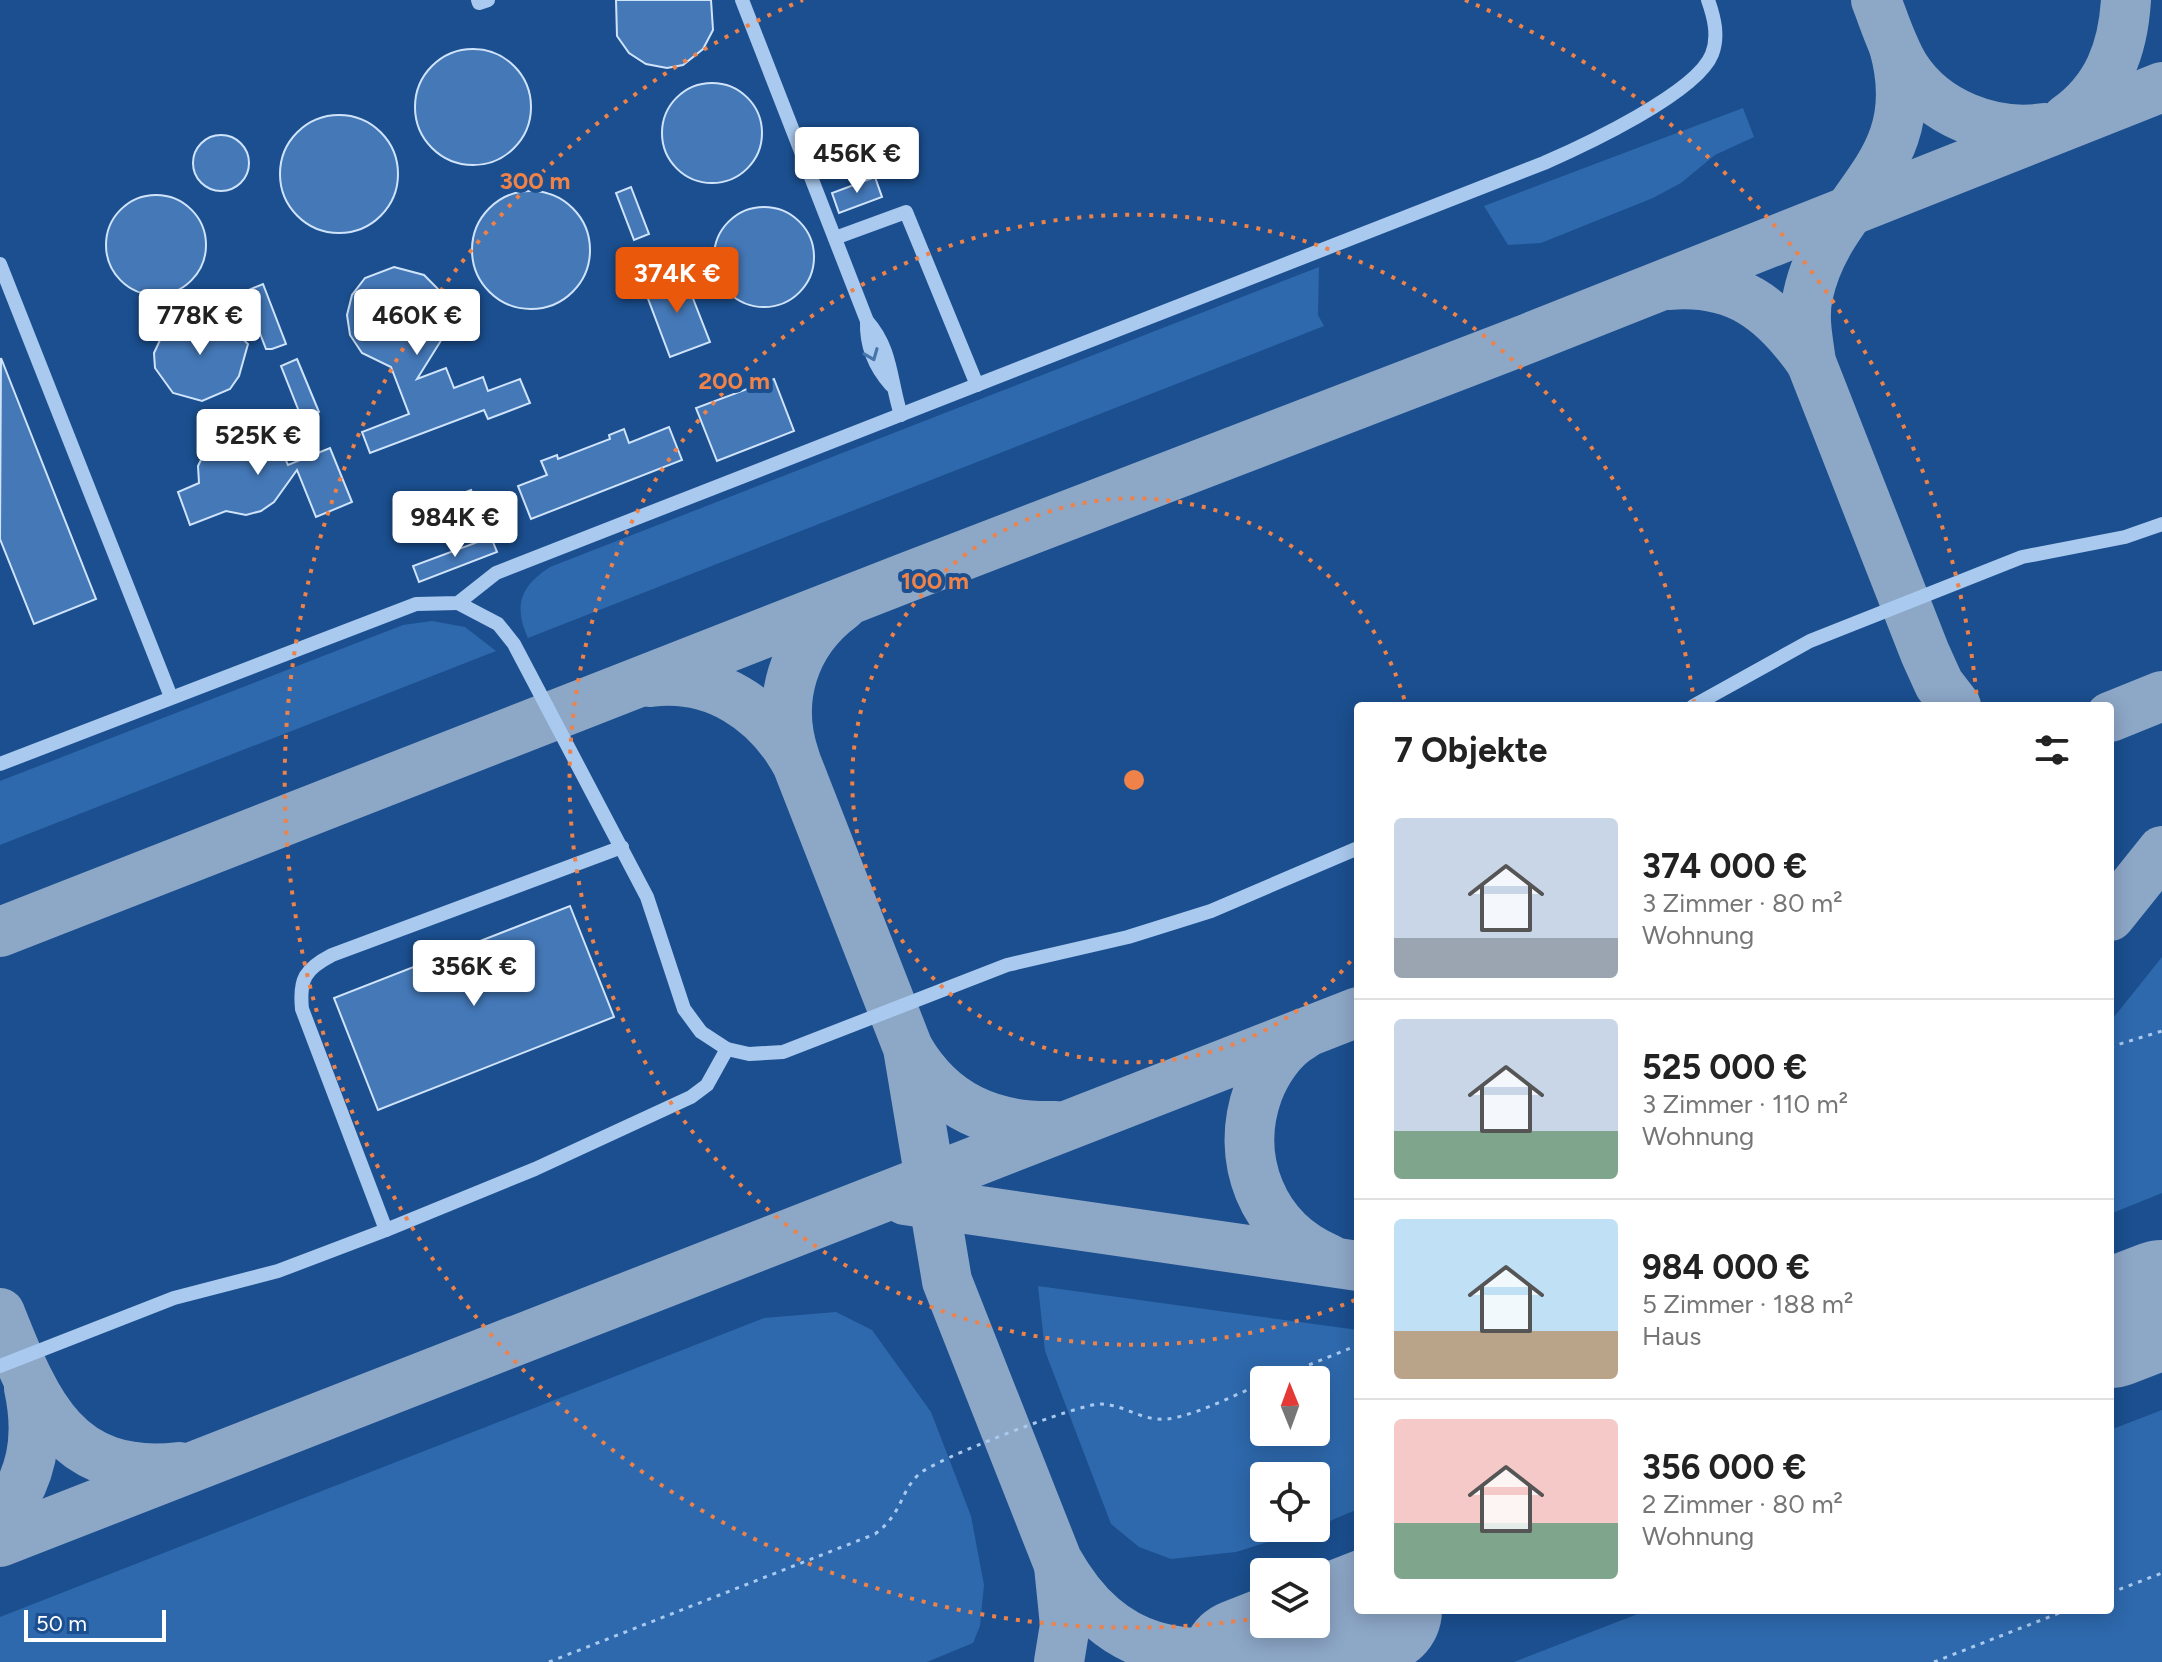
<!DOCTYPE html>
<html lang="de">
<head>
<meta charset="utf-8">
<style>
	body { margin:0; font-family:Figtree,sans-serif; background:#f6f6f6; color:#222; height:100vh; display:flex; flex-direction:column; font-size:30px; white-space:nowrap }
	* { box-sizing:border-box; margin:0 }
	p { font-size:26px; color:#767676 }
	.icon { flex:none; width:44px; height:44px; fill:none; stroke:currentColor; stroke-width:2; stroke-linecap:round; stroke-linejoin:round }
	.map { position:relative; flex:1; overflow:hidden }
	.side { position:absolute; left:1354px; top:702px; width:760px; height:912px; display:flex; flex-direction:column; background:#fff; border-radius:8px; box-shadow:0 4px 20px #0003 }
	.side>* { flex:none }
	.needle { width:52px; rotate:359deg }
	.tools { position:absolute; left:1250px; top:1366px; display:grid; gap:16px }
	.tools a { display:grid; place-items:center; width:80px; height:80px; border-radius:8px; background:#fff; box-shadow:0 4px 20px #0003; font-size:40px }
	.scale { position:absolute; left:24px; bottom:20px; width:142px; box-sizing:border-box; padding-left:8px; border:4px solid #fff; border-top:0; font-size:22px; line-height:28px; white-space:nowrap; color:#fff; -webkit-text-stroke:6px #1b4f8f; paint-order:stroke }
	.price { position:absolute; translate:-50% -68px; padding:0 18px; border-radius:8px; background:#fff; color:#222; font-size:26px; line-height:52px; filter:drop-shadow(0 2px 4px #0008) }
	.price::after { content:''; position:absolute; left:50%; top:48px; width:24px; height:18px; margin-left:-12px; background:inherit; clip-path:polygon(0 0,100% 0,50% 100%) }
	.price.current { background:#ea580c; color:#fff }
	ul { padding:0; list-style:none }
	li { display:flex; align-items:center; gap:24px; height:200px; padding:0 40px }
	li+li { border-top:2px solid #e0e0e0 }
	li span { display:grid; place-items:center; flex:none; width:224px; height:160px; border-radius:8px; color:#555 }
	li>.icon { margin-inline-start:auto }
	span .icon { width:96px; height:96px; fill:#fffc; stroke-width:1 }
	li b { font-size:34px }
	h2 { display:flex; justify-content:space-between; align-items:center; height:96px; padding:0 40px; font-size:34px }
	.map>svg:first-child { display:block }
</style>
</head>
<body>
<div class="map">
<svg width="2162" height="1662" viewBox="0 0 2162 1662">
	<rect width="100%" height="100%" fill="#1b4f8f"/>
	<g fill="#2e69ad" fill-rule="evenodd">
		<polygon points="1743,108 1754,137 1715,155 1681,183 1653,198 1541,243 1508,245 1484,206"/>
		<path d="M 1319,267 L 1318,315 L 1324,326 L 528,638 C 513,605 521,586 550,567 Z"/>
		<polygon points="432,621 465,627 496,651 0,845 0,781 403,625"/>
		<polygon points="2162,957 2162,1193 2110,1214 2110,1022"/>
		<path d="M 1038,1286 L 1358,1330 L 1358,1509 L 1316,1527 L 1316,1476 L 1264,1476 L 1264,1528 L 1312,1528 L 1236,1552 L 1171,1559 L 1139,1547 L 1111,1524 L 1045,1351 ZM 1264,1380 L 1316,1380 L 1316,1432 L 1264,1432 Z"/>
		<polygon points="836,1312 872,1330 931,1412 971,1516 984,1585 980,1626 973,1643 927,1662 0,1662 0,1617 764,1318"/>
		<polygon points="2162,1410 2162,1662 1514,1662 1648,1610 2110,1610 2110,1430"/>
	</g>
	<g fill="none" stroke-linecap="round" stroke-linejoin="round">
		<g stroke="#8da7c7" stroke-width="50">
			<path d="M 1876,0 C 1885,23 1892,47 1905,68 C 1934,113 1992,136 2045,128"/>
			<path d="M 1894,47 C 1928,168 1829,196 1808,295 C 1803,317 1808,340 1811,362 L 1925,653 L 1939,684 L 1956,706"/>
			<path d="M 2067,119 C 2108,90 2123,49 2126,0"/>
			<path d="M 1668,285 C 1736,279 1774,309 1811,362"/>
			<path d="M 650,682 C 714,674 767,709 797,764 L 908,1048 L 947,1281 L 1057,1560 C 1113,1659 1183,1662 1288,1647"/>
			<polyline points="2110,717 2162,696"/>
			<path d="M 795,758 C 775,701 793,642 842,606"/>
			<polyline points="2110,916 2162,851"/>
			<polyline points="0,932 905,578 1529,338 2162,87"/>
			<path d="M 1303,1035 C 1282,1046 1266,1071 1258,1092 C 1234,1159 1262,1231 1329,1259"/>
			<path d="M 909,1050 C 942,1106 992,1128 1056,1126"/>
			<polyline points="905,1200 1358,1266"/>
			<polyline points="2110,1292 2162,1282"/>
			<path d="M 0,1313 C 35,1401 64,1480 179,1467"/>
			<path d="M 0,1521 C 32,1478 40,1439 29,1388"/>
			<polyline points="0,1542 1358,1012"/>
			<polyline points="1306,1638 1359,1610"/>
			<polyline points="1059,1662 1065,1625 1059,1566"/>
		</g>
		<g stroke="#8da7c7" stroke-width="128">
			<polyline points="2110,1324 2162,1304"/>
			<polyline points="1245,1662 1378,1610"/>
		</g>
	</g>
	<g fill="#4478b7" stroke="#cfe3fa" stroke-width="2">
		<polygon points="616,0 711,0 713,30 703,49 683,65 667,68 646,64 629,53 617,36"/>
		<circle cx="473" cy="107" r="58"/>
		<circle cx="712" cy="133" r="50"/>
		<circle cx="339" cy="174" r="59"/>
		<circle cx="221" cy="163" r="28"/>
		<polygon points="875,177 882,197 839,213 832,193"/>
		<polygon points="631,187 649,234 634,240 616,193"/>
		<circle cx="531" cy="250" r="59"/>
		<circle cx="156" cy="245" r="50"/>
		<circle cx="764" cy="257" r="50"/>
		<polygon points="394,267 424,275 439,290 446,309 442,339 417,379 446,368 454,388 483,377 488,391 520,379 530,403 488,419 484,410 370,453 362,432 409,414 391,367 362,353 350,335 347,315 352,295 365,278"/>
		<polygon points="683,273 710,342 670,357 644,288"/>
		<polygon points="263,284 286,344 272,349 266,349 244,292"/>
		<polygon points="195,313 224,321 248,344 239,376 230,389 202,401 173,393 155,368 154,353 167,325"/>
		<polygon points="1,358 96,599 34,624 0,539"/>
		<polygon points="297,359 319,412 302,419 281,366"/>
		<polygon points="774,379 794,431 717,461 696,408"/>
		<polygon points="239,426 268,434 279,445 288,465 330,448 352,502 316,517 297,470 274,502 261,511 246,515 226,511 190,525 178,492 199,483 198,466 211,439"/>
		<polygon points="669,427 682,460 531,519 518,486 547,475 541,461 557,455 558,459 610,439 609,435 624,429 629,443"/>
		<polygon points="471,490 479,508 415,533 407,515"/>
		<polygon points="491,537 497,552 419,582 413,566"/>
		<polygon points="570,906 614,1017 378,1110 334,998"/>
	</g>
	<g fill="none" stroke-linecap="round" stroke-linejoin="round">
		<g stroke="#a9c9ee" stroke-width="3" stroke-dasharray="4 6" stroke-linecap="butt">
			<polyline points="2110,1047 2162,1031"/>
			<polyline points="1272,1380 1358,1345"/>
			<polyline points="2110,1593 2162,1573"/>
			<path d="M 549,1662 L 875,1534 C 903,1513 899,1494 918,1475 C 932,1460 1080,1403 1101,1404 C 1129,1405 1145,1426 1178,1417 C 1207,1410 1236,1394 1264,1383"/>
			<polyline points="1934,1662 2067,1610"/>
		</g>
		<g stroke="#a9c9ee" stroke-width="14">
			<polyline points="478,0 479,3 488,0"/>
			<path d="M 742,0 L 867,321 C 892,349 890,381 901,415"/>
			<polyline points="835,238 906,212 977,385"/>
			<polyline points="0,264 171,697"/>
			<path d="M 867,321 C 866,346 874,366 891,385"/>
			<polyline points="458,603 498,624 514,644 647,897 684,1009 701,1032 727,1049"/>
			<polyline points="1693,706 1810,641 2022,557 2125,537 2162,524"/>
			<path d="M 0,764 L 416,604 L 458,603 L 496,573 L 1544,163 C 1583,146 1697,93 1712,54 C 1719,36 1714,17 1708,0"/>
			<path d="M 386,1230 L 302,1009 C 299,979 305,969 332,955 L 622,847"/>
			<polyline points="0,1366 174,1298 278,1271 386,1230 535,1169 691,1097 707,1085 727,1049 749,1054 783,1052 1007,965 1128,937 1211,911 1358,848"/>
		</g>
	</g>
	<defs><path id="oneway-chevron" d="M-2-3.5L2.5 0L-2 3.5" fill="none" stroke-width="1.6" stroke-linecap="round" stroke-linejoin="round" transform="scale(2)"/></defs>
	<use stroke="#4674ac" href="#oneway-chevron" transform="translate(872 355) rotate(68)"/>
	<g fill="none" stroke="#ee8249" stroke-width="4" stroke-dasharray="4 8">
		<path d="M1358 952A282 282 0 1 1 1406 705"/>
		<path d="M1355 1300A565 565 0 1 1 1694 701"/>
		<path d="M1259 1618A847 847 0 0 1 803 0M1465 0A847 847 0 0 1 1977 699"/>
	</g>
	<circle cx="1134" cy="780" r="12" fill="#ee8249" stroke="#1b4f8f" stroke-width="4"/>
	<g font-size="24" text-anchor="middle" font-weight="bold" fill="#ee8249" stroke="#1b4f8f" stroke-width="8" stroke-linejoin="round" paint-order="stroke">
		<text x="535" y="189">300 m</text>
		<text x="734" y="389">200 m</text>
		<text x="935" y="589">100 m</text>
	</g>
</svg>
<div class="tools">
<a><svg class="needle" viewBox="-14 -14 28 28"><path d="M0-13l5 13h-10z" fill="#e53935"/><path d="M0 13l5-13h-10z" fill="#767676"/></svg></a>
<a><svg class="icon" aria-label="locate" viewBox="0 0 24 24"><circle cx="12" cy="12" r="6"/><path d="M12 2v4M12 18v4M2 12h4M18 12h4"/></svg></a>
<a><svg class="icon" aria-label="layers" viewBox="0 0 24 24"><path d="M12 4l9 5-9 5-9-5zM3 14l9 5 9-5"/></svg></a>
</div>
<div class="scale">50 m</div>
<b class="price" style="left:857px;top:195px">456K €</b>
<b class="price current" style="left:677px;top:315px">374K €</b>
<b class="price" style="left:200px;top:357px">778K €</b>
<b class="price" style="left:417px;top:357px">460K €</b>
<b class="price" style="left:258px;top:477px">525K €</b>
<b class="price" style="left:455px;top:559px">984K €</b>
<b class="price" style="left:474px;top:1008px">356K €</b>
<section class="side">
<h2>7 Objekte<svg class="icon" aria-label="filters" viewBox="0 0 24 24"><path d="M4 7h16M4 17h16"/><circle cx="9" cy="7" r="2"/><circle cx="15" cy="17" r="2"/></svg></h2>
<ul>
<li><span style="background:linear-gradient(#c9d6e8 75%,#9aa5b1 0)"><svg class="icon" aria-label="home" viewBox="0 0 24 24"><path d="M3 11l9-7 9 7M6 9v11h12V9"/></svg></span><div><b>374 000 €</b><p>3 Zimmer · 80 m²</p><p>Wohnung</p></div></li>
<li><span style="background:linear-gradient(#c9d6e8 70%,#7fa58c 0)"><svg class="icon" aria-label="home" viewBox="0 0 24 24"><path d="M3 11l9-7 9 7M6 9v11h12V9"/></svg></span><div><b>525 000 €</b><p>3 Zimmer · 110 m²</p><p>Wohnung</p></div></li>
<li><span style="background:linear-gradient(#bfe0f5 70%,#b9a48a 0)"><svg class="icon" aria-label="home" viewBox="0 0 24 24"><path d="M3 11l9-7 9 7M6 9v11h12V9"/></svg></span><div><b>984 000 €</b><p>5 Zimmer · 188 m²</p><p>Haus</p></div></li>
<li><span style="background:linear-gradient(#f6c9c9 65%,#7fa58c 0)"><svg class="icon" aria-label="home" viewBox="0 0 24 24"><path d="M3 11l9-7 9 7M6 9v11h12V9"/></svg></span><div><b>356 000 €</b><p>2 Zimmer · 80 m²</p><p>Wohnung</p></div></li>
</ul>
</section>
</div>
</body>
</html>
